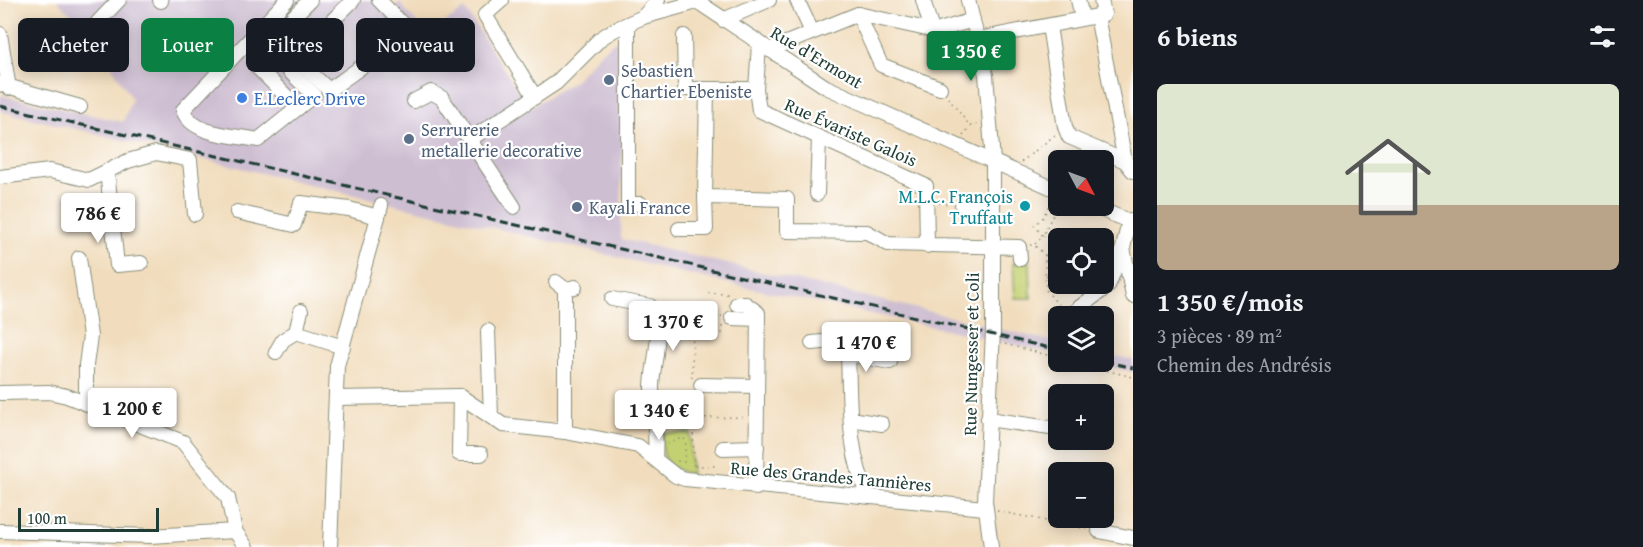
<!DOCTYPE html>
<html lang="fr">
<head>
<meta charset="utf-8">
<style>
	body { margin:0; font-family:"Gentium Book Plus",serif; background:#20242c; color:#f1f3f6; height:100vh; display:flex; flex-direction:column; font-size:22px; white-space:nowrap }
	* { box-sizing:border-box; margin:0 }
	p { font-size:20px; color:#9ea1a6 }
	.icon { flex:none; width:33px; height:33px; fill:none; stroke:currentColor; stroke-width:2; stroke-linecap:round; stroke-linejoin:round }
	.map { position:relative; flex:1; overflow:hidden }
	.panel { display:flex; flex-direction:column; background:#171b24; width:510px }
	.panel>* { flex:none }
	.top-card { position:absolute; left:18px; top:18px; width:570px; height:54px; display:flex; gap:12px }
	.needle { width:39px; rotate:131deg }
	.controls { position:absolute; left:1048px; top:150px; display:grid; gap:12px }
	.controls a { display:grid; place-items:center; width:66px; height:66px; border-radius:9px; background:#171b24; box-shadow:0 3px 15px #0003; font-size:30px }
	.scale { position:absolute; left:18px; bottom:15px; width:141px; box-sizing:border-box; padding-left:6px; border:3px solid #1f3d34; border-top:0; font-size:16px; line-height:21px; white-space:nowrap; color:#1f3d34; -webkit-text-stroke:4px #fff; paint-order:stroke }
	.price { position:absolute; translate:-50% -51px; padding:0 14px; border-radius:6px; background:#fff; color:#222; font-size:20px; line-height:39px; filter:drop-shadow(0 2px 3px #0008) }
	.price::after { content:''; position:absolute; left:50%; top:36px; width:18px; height:14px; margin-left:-9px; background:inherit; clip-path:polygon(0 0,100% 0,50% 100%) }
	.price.active { background:#0b8043; color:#fff }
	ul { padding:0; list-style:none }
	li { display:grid; align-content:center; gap:12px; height:318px; padding:0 24px }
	li span { display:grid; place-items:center; height:186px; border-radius:9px; color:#555 }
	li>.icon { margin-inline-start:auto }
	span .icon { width:108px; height:108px; fill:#fffc; stroke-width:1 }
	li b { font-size:26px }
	h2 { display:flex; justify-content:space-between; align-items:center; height:72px; padding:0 24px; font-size:26px }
	.pill { padding:0 21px; border-radius:9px; background:#171b24; box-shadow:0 3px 15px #0003; font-size:21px; line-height:54px }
	.pill.active { background:#0b8043; color:#fff }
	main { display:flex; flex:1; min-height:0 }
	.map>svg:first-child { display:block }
</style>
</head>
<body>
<main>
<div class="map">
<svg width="1133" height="547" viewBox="0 0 1133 547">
	<rect width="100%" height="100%" fill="#fff"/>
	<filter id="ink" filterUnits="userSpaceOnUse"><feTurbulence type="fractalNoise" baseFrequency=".0167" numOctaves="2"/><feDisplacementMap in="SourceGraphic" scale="12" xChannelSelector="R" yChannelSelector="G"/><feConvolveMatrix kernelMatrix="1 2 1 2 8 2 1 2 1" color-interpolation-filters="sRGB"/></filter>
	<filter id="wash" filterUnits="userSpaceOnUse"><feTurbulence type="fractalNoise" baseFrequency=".008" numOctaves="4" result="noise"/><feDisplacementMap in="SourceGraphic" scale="24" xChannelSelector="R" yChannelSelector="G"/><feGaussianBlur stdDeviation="1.35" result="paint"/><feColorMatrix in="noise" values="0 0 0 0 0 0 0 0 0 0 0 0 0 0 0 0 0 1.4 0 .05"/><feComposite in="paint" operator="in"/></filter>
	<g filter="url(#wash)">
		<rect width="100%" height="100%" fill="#f1ddbd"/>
		<g fill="#cebed2">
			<polygon points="57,0 386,0 391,7 400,3 427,35 465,9 529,108 574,81 603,50 623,36 621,239 986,325 985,338 722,282 0,111 0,95 123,122 132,99 96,41"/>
			<polygon points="999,329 1059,343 1059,355 998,341"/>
			<polygon points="1104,353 1133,360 1133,372 1086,362 1104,362"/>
		</g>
		<g fill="#c4d172" stroke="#728753" stroke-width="1.5">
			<polygon points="1030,262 1031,298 1015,298 1013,263"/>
			<path d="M 662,433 L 690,433 L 691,474 C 665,469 661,457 662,433 Z"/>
		</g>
	</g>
	<g filter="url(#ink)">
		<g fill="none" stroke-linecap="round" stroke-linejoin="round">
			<defs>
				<g id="minor">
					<polyline points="160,0 161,1"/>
					<polyline points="353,0 295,58 329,90 410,32 379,0"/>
					<polyline points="502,0 485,15 535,97"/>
					<polyline points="695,0 826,87 1059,191"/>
					<polyline points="797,0 812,32"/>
					<polyline points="923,0 931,27"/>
					<polyline points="968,0 986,75 993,161 993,331 985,501 991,547"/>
					<polyline points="1078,0 1082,17"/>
					<polyline points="858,14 881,65 940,88"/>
					<polyline points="1097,16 1125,161"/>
					<polyline points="643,17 658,0"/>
					<polyline points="723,20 769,0"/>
					<polyline points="98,22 119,0"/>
					<polyline points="628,24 628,204 641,204"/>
					<polyline points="1049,26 1065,127 1069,137 1125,161 1133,171"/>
					<polyline points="260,27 276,34 310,0"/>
					<polyline points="0,34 9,88"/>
					<polyline points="684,36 685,89 707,89"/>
					<path d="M 254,37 L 314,95 L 258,140 C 235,135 192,136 183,110 L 287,0"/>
					<polyline points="978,39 1097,16 1104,14 1101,0"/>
					<polyline points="260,43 254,64 298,108"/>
					<polyline points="769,50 858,14 936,31 973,20"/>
					<polyline points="0,84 80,107"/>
					<polyline points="756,89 759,44"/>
					<polyline points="414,101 431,92 442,98 514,207"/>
					<polyline points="469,140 556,83 601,38 614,30 643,17 697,2"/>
					<polyline points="107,171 117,265 141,263"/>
					<polyline points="0,177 50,171 89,180 128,161 156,153 190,160 195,214"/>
					<polyline points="817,194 819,139"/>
					<polyline points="962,205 991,207"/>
					<polyline points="1093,206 1133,223"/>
					<polyline points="237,212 294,225 301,203 349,209 378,217"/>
					<polyline points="1129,221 1123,248 1133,296"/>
					<polyline points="679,229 706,229 705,197"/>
					<polyline points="927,246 926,186 759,110 756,89 707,89 705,197 787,199 787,231 867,232 888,244 1019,247 1020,259"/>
					<polyline points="79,258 90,336 86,365 86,403"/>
					<polyline points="556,282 565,289 575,287"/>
					<polyline points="565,289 565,432"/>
					<path d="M 612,299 L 650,306 C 666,329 652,362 652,388 C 653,412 657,434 655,458"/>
					<polyline points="737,304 746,304 758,313 756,488"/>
					<polyline points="1068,316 1108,286 1123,248"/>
					<polyline points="732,318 758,319"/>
					<polyline points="488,331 491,417"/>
					<polyline points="296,332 301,311"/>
					<path d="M 812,343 L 833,341 L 848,354 C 850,402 847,453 869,497"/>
					<polyline points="276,352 283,340 296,332 343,347"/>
					<polyline points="848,354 890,362"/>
					<polyline points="701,385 757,386"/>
					<polyline points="0,393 49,392 67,396 183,442 228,498 235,531"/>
					<polyline points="460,396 459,454 481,454"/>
					<polyline points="336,398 460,396 503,425 565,432 638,446 676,476 685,479 985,508"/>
					<polyline points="851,419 882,424"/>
					<polyline points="988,419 1057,429"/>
					<polyline points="723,448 757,447"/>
					<polyline points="0,531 150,536 235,531 246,547"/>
					<polyline points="1099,531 1133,538"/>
					<polyline points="330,547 337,366 381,206"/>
				</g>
			</defs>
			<use href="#minor" stroke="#888d78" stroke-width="16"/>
			<g stroke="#888d78" stroke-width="1.5" stroke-dasharray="1.5 4.5" stroke-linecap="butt">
				<polyline points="948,98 970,126"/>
				<polyline points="963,136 970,126 977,125"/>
				<polyline points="1021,162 1055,135"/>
				<polyline points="1012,194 1017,203"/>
				<polyline points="1051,201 1042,219 1034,225 1043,236 1052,216 1057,218"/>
				<polyline points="939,203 949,204"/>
				<polyline points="1035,244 1043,236 1052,238 1059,250"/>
				<polyline points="1030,245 1034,245 1045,255 1046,290 1060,307"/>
				<polyline points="1045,255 1053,271"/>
				<polyline points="1046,276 1059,267"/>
				<polyline points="708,293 727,294 726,297"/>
				<polyline points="1104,324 1111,329"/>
				<polyline points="722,326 722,333 724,333"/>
				<polyline points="1005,344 1059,358"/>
				<polyline points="1072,362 1133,377"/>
				<polyline points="692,378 693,316 722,316"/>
				<polyline points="692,392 694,468"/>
				<polyline points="693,418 744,417"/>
				<polyline points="667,444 682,438 686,440 684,462 677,461"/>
				<polyline points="695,466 715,466"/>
				<polyline points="997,511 1087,529"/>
			</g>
			<use href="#minor" stroke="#fff" stroke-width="14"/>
			<g stroke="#1f3d34" stroke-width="3" stroke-dasharray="9 4.5" stroke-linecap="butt">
				<polyline points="0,106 1059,350"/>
				<polyline points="1104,361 1133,368"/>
			</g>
		</g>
	</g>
	<g fill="#5c6f8a" stroke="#fff" stroke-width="2">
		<circle cx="609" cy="80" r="6"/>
		<circle cx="409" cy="139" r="6"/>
		<circle cx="577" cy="207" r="6"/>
	</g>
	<circle fill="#3f7fe0" stroke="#fff" stroke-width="2" cx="242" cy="98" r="6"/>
	<circle fill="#0f9aa8" stroke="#fff" stroke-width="2" cx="1025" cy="206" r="6"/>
	<g text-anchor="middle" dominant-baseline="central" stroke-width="4.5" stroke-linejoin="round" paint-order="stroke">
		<g font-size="18" fill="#1f3d34" stroke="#fff">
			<text transform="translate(817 57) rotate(31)">Rue d'Ermont</text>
			<text transform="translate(851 132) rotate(24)">Rue Évariste Galois</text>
			<text transform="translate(971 354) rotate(-89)">Rue Nungesser et Coli</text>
			<text transform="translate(831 476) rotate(5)">Rue des Grandes Tannières</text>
		</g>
		<g font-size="18" fill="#4e5e75" stroke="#fff" text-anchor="start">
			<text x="621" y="70">Sebastien<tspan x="621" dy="21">Chartier Ebeniste</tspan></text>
			<text x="421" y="129">Serrurerie<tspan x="421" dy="21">metallerie decorative</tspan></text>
			<text x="589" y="207">Kayali France</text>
		</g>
		<g font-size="18" fill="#366cbe" stroke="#fff" text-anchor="start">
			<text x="254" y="98">E.Leclerc Drive</text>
		</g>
		<g font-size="18" fill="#0d838f" stroke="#fff" text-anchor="end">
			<text x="1013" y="196">M.L.C. François<tspan x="1013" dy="21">Truffaut</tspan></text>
		</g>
	</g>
</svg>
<div class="controls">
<a><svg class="needle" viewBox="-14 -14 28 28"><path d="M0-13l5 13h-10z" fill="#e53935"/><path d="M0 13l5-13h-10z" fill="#9ea1a6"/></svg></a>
<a><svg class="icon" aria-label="locate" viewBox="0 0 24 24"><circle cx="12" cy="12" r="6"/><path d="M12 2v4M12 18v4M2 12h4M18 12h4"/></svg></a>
<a><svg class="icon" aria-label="layers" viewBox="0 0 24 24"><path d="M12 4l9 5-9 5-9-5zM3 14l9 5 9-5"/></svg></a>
<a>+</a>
<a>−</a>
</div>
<div class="scale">100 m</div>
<b class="price active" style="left:971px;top:82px">1 350 €</b>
<b class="price" style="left:98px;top:244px">786 €</b>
<b class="price" style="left:673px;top:352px">1 370 €</b>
<b class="price" style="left:866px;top:373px">1 470 €</b>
<b class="price" style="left:132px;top:439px">1 200 €</b>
<b class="price" style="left:659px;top:441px">1 340 €</b>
<div class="top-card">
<a class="pill">Acheter</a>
<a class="pill active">Louer</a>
<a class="pill">Filtres</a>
<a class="pill">Nouveau</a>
</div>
</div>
<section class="panel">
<h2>6 biens<svg class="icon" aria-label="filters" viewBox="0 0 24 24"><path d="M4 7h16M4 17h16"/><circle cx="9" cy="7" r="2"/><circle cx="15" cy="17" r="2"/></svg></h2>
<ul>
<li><span style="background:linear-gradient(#dfe7d0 65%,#b9a48a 0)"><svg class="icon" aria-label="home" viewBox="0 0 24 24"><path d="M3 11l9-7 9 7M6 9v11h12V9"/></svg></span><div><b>1 350 €/mois</b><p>3 pièces · 89 m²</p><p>Chemin des Andrésis</p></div></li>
</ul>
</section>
</main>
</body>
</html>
